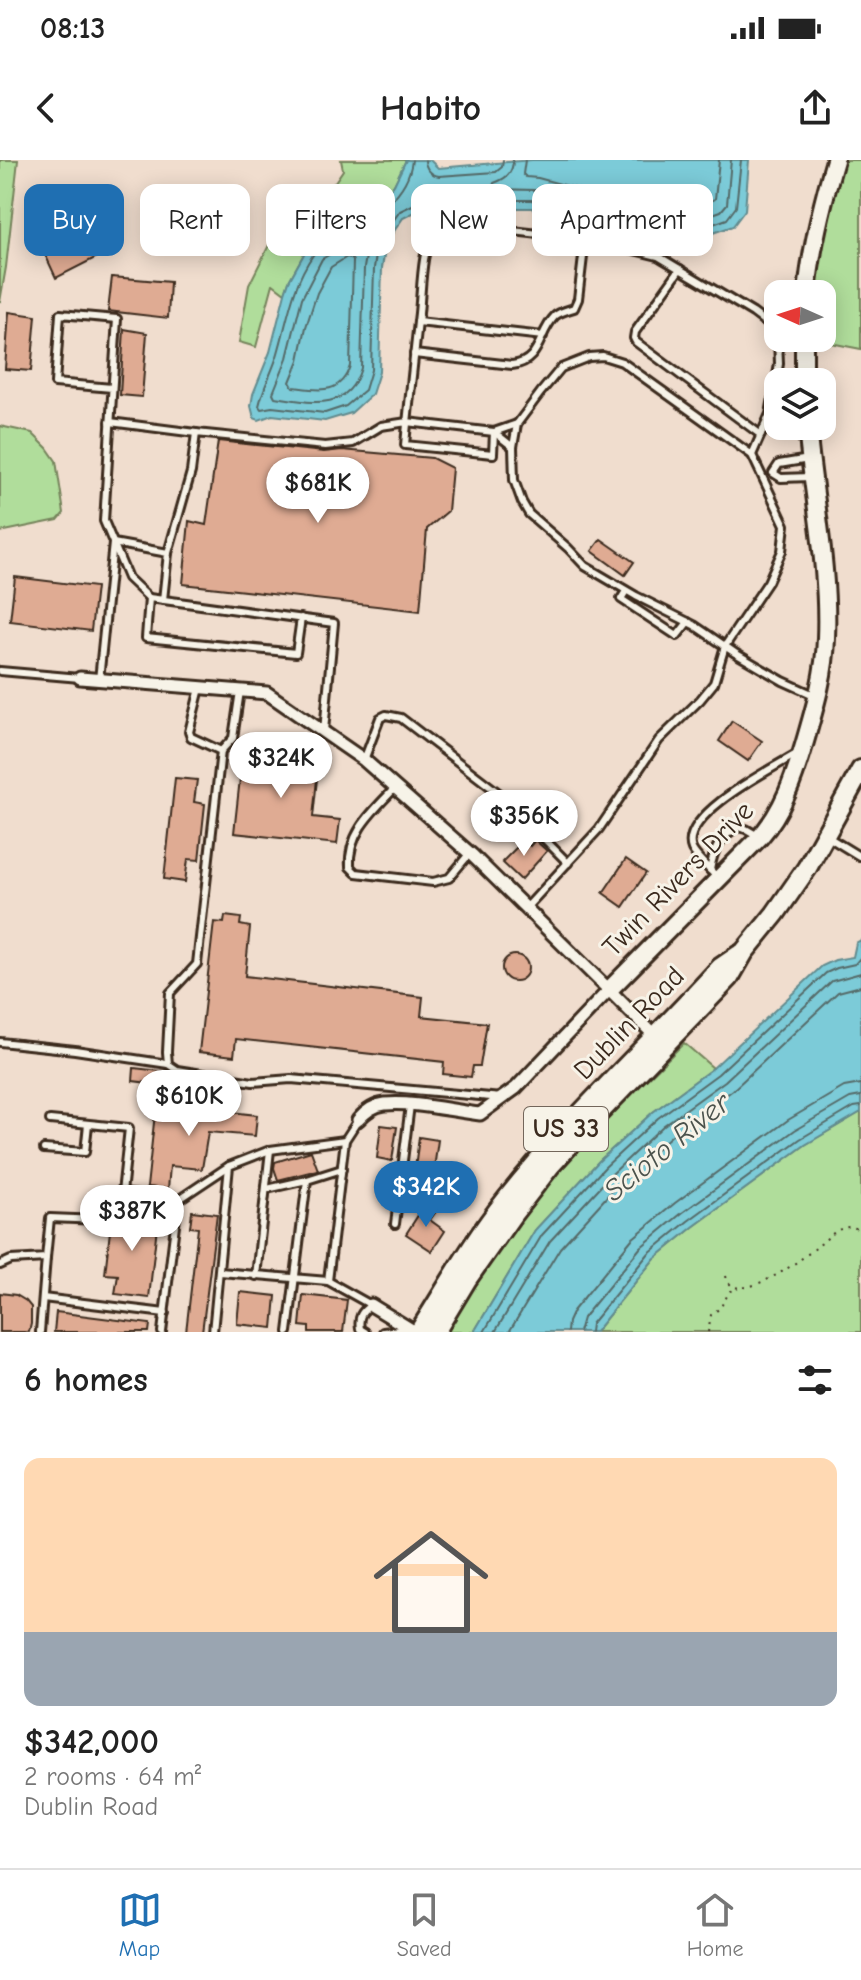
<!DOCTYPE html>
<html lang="en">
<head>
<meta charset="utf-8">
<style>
	body { margin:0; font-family:"Comic Neue",sans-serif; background:#f6f6f6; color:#222; height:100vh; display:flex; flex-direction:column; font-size:30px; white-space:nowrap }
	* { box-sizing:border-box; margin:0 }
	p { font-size:26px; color:#767676 }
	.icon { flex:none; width:44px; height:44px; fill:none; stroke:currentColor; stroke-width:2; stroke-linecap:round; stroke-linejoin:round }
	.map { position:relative; height:1172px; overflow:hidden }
	.panel { display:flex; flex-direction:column; background:#fff; flex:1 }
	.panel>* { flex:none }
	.hud { position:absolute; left:24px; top:24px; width:814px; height:72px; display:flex; gap:16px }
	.needle { width:52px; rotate:273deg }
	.buttons { position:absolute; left:764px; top:120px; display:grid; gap:16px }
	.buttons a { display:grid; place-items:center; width:72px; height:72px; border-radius:16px; background:#fff; box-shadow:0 4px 20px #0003; font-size:40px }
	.price { position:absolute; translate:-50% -68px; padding:0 18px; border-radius:28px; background:#fff; color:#222; font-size:26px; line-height:52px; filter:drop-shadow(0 2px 4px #0008) }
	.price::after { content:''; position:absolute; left:50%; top:48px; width:24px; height:18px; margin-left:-12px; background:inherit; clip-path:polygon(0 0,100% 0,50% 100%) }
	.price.on { background:#1f6fb2; color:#fff }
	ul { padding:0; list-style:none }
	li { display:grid; align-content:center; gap:16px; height:424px; padding:0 24px }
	li span { display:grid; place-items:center; height:248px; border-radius:16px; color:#555 }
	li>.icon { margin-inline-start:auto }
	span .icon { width:144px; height:144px; fill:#fffc; stroke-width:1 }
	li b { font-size:34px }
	h2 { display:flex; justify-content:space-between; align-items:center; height:96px; padding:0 24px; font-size:34px }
	.tag { padding:0 28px; border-radius:16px; background:#fff; box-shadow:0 4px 20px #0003; font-size:28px; line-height:72px }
	.tag.on { background:#1f6fb2; color:#fff }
	.status { display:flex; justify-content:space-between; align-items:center; height:56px; padding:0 40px; background:#fff; direction:ltr }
	.status svg { height:22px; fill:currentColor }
	header { display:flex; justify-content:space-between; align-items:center; height:104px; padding:0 24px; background:#fff; font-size:36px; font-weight:700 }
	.dock { display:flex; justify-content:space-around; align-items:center; height:112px; border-top:2px solid #e0e0e0; background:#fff; font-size:22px; color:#767676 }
	.dock a { display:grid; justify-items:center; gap:4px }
	.dock .on { color:#1f6fb2 }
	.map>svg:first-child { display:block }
</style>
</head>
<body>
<div class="status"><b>08:13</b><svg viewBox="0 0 49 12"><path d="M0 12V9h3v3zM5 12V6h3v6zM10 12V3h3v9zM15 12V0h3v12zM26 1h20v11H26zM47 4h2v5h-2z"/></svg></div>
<header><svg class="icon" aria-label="back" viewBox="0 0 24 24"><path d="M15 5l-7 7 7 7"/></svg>Habito<svg class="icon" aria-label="share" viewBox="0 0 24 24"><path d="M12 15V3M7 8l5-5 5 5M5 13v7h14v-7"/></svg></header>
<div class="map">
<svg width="861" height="1172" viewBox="0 0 861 1172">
	<rect width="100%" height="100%" fill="#f0ddce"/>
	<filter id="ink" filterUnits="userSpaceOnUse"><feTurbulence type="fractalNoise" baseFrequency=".0125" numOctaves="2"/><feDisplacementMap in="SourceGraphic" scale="16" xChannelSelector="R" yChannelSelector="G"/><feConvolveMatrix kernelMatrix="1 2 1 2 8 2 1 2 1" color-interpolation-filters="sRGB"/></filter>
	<g filter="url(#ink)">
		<g fill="#b0dd9b" stroke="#76845c" stroke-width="2">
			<polygon points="0,0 18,0 6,107 0,142"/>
			<polygon points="341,0 406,0 394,25 373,47 309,85 289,121 285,133 273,124 256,187 239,182 249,125 269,85 326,35 343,10"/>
			<polygon points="844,0 861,0 861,189 810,179 822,178 822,134 814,134 823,72"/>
			<polygon points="0,266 32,273 47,288 56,301 64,353 58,360 0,372"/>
			<polygon points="684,883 713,908 653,952 599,1001 535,1070 474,1172 447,1172 473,1129 531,1044 564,1001"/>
			<polygon points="861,952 861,1172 595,1172 654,1099 693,1067 805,985"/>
		</g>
		<g fill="#7ccbd8" stroke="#628b8e" stroke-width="2">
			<polygon points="406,0 430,0 438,8 532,0 749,0 745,50 733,66 693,80 671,79 583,62 532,48 423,48 403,58 386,83 382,108 379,212 372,234 351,253 325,261 272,255 259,260 254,258 251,246 253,234 270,192 285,133 289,121 309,85 373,47 394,25"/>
			<polygon points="861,780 861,952 805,985 693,1067 654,1099 595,1172 474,1172 535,1070 599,1001 653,952 713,908 822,806 835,800 853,797 856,783"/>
		</g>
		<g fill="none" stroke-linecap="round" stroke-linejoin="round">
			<g stroke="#556a68" stroke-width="2">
				<path d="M 412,0 C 408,39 368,59 338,77 C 330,82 318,87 313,95 C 292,125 288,159 278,193 C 273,211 263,227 259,246 L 261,249 L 272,247 L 325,253 L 346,246 L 365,230 L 371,210 L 374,108 L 378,82 L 400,51 L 423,40 L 532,40 L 585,54 L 672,71 L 691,72 L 727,59 L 736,47 L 741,0"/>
				<path d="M 425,0 C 425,8 431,15 439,16 L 496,12 L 502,7 L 503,0"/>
				<path d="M 513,0 C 513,14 505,19 494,23 L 493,26 L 494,29 L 534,30 L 587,44 L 673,61 L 690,62 L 721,51 L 727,44 L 731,0"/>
				<polyline points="525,0 523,14 526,17 538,18 590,32 675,49 689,50 715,39 719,0"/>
				<path d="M 363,74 L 367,74 L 369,78 L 364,108 L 361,208 C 348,252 312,243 275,237 L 273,233 L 287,198 L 302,138 L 322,99 Z"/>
				<path d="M 347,97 L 351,98 L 353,101 L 350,206 C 340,236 318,230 293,227 L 290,222 L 299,200 L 306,167 L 317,133 L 331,107 Z"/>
				<polyline points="484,1172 542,1075 605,1007 658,958 718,914 826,813 837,808 855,804 861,797"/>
				<polyline points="495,1172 550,1081 612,1014 664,965 725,921 832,821 861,813"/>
				<polyline points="509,1172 560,1088 620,1022 672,975 733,930 838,832 861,826"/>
				<polyline points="567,1172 568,1162 573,1151 632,1079 675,1043 788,960 844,927 861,924"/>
				<polyline points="579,1172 583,1158 641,1087 682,1053 795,970 850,938 861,936"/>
				<polyline points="590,1172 591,1164 649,1093 688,1061 800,979 854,947 861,946"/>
			</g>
		</g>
		<g fill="#dfab93" stroke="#3b2a1e" stroke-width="2">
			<polygon points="91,66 103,94 56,118 44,92"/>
			<polygon points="112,117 170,122 168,158 108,151"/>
			<polygon points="9,152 36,156 31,211 5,209"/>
			<polygon points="124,169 147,173 142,237 120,235"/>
			<polygon points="218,281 324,292 342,290 432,298 452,308 448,351 427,369 420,451 183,424 189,361 206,365"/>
			<polygon points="601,379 634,402 625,415 592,391"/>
			<polygon points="15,417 96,427 91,471 10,461"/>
			<polygon points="732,561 762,581 748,601 719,581"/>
			<polygon points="243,591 319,600 313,657 340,660 337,684 234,673"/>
			<polygon points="175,618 197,620 194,642 205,644 199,700 188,699 185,722 164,719"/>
			<polygon points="524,680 530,686 535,680 547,691 521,720 502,702"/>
			<polygon points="626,699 646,713 623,747 603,733"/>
			<polygon points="225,756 241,758 240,765 250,767 245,816 423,837 421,856 487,863 480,906 473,906 471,917 443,914 444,902 236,879 234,896 199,892 214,762 224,763"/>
			<circle cx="515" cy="808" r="13"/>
			<polygon points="134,908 169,912 175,916 191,918 190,928 133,921"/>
			<polygon points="156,944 257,955 255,976 208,972 202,1009 170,1006 168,1029 147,1027"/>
			<polygon points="381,965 397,967 392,1001 377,998"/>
			<polygon points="419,977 438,980 432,1023 424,1022 423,1026 413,1025"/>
			<polygon points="311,991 318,1010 278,1020 274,1008 275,1002"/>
			<polygon points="426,1043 437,1050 430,1060 445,1071 432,1091 406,1074"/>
			<polygon points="192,1051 217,1054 202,1172 186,1172 198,1068 190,1067"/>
			<polygon points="114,1052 158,1057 149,1138 115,1134 118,1115 105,1114 112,1054"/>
			<polygon points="240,1132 276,1136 273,1168 237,1164"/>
			<polygon points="0,1133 16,1135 26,1141 31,1147 31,1164 29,1172 0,1172"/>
			<polygon points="303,1135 347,1140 343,1172 309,1172 309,1167 300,1166"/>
			<polygon points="56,1152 150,1164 149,1172 54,1172"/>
		</g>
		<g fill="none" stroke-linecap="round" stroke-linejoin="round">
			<defs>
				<g id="lane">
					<polyline points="680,109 635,172 634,178 636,182 761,275"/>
					<polyline points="418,162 543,176"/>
					<path d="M 414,194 L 512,205 C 541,202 538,173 555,156 C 559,152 568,150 574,148 L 578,139 L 585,80"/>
					<polyline points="112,228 55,223 60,154 117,159 104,361 128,418 149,438"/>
					<polyline points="110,262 196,273"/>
					<polyline points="513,287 494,272 517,264"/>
					<polyline points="752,295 622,202 603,196 589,197 561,208 541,232 517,264 513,287 514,320 522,342 529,354 568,388 585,406 636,436 694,465 735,493 783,521 814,535"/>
					<polyline points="809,299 779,304 773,313 781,318 810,317"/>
					<path d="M 168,393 L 191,312 L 196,273 L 325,286 L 353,283 L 381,266 L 407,262 L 494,272 L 493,294 L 405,285 C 409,241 414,197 419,153 C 422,124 421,93 434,67 L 450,64 L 593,80 L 658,96 L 753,153 L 778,172"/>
					<polyline points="626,431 621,439 677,476 688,462"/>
					<polyline points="301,458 296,493 146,478 149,438 334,463 324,571"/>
					<polyline points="0,511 80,518"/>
					<polyline points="99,520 113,383 168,393 163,440"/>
					<polyline points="200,528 189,572 191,577 221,591"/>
					<polyline points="240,531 233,578 221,591 197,804 170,833 167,892 168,904 177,910 253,922 291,919 502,938"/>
					<polyline points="364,600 380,558 386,555 401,558 500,634 568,703"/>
					<path d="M 395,628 C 374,650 347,673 350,707 L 356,713 L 433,722 L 449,718 L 470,693"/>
					<polyline points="828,677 859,696"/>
					<path d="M 710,710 C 714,688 719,679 737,667 L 746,669 L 758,676"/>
					<path d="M 717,717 C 711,711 695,696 692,689 C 678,655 775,607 798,593"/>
					<polyline points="526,748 599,669 659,580 700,540 714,523 725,486 768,422 782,391 785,365 752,295 770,254 779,204 778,178"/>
					<polyline points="0,882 75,890 168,904"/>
					<polyline points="50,960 129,968 122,1033"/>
					<polyline points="44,989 85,992 88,964"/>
					<polyline points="267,1029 307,1020"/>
					<polyline points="395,1064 410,945"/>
					<polyline points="0,1105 11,1100 46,1098 50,1058 100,1060 122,1033 178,1040"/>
					<path d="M 220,1112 L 328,1121 L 371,1145 C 361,1152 358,1157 360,1169 L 365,1172"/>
					<polyline points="256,1116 270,990"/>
					<polyline points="328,1121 345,980 358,960"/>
					<polyline points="43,1138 165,1153"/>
					<polyline points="40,1172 46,1098"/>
					<polyline points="162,1172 178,1040 229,1006"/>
					<polyline points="213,1172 229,1006 270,990 345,980"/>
					<polyline points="288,1172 307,1020 342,1009"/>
					<polyline points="383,1172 407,1169"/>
				</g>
				<g id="street">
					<polyline points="80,518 267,533 364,600 473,696 609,830"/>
					<path d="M 358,960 C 365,952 375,945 385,944 C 413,941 452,951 480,954 L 516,928 L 609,830 L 655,876"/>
					<polyline points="371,1145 415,1172"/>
				</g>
				<g id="secondary">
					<path d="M 807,134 C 811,88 822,44 835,0"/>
					<polyline points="804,178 804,222"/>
					<path d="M 609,830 L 760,677 C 783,651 794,618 804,585 C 814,550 825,515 826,478 C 829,407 813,336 807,266"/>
				</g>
				<g id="primary">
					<path d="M 419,1172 C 447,1128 473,1081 506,1040 C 571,957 649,886 720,808 L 739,795"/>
					<polyline points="435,1172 467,1119 512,1055 550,1006 596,956 729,818 744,792 775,754 807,708 861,610"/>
				</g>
			</defs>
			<use href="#lane" stroke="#3b2a1e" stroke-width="12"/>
			<use href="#street" stroke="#3b2a1e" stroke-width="17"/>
			<use href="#secondary" stroke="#3b2a1e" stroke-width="22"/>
			<use href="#primary" stroke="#3b2a1e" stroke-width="24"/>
			<g stroke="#3b2a1e" stroke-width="2" stroke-dasharray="2 6" stroke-linecap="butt">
				<path d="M 726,1116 C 729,1129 739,1129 751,1126 C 776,1118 796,1103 817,1087 C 824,1081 834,1071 843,1068 C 849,1066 855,1067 861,1071"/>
				<polyline points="708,1172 711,1155 720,1148 730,1131 738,1129"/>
			</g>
			<use href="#lane" stroke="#f7f3e8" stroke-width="6"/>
			<use href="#street" stroke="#f7f3e8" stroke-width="11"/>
			<use href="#secondary" stroke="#f7f3e8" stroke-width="16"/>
			<use href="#primary" stroke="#f7f3e8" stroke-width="18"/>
		</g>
	</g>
	<g text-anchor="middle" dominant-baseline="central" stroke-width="6" stroke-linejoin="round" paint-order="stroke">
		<rect fill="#f7f3e8" stroke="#73665b" stroke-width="2" x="524" y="947" width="84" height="44" rx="6"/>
		<g font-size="26" font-weight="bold" fill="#3b2a1e">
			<text x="566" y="969">US 33</text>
		</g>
		<g font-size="28" fill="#3b2a1e" stroke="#f7f3e8">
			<text transform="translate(678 719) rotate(-46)">Twin Rivers Drive</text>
			<text transform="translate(629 863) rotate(-46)">Dublin Road</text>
		</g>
		<g font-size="30" font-style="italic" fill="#4b524c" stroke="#f7f3e8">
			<text transform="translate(667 987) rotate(-39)">Scioto River</text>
		</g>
	</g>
</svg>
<div class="buttons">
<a><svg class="needle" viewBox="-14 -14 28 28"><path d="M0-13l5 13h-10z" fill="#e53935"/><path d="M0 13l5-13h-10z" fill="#767676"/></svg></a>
<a><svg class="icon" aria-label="layers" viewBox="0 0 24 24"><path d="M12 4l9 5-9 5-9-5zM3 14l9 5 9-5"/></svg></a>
</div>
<b class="price" style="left:318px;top:365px">$681K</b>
<b class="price" style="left:281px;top:640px">$324K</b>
<b class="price" style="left:524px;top:698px">$356K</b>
<b class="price" style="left:189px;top:978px">$610K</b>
<b class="price on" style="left:426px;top:1069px">$342K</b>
<b class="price" style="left:132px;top:1093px">$387K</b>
<div class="hud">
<a class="tag on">Buy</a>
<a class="tag">Rent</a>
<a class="tag">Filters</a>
<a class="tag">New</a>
<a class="tag">Apartment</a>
</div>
</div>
<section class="panel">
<h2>6 homes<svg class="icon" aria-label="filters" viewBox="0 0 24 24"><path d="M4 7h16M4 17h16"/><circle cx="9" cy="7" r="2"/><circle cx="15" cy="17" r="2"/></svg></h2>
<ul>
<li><span style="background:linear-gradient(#ffd9b3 70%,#9aa5b1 0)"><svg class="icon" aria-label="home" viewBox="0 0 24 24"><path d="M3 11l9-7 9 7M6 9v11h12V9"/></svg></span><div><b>$342,000</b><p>2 rooms · 64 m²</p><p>Dublin Road</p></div></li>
</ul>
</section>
<nav class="dock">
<a class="on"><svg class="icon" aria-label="map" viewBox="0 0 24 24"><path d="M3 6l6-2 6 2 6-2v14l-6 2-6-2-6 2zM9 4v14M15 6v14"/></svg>Map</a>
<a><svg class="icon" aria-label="saved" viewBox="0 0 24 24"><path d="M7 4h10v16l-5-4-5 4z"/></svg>Saved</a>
<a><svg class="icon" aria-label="home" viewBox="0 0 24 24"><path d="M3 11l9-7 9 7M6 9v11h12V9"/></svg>Home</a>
</nav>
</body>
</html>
